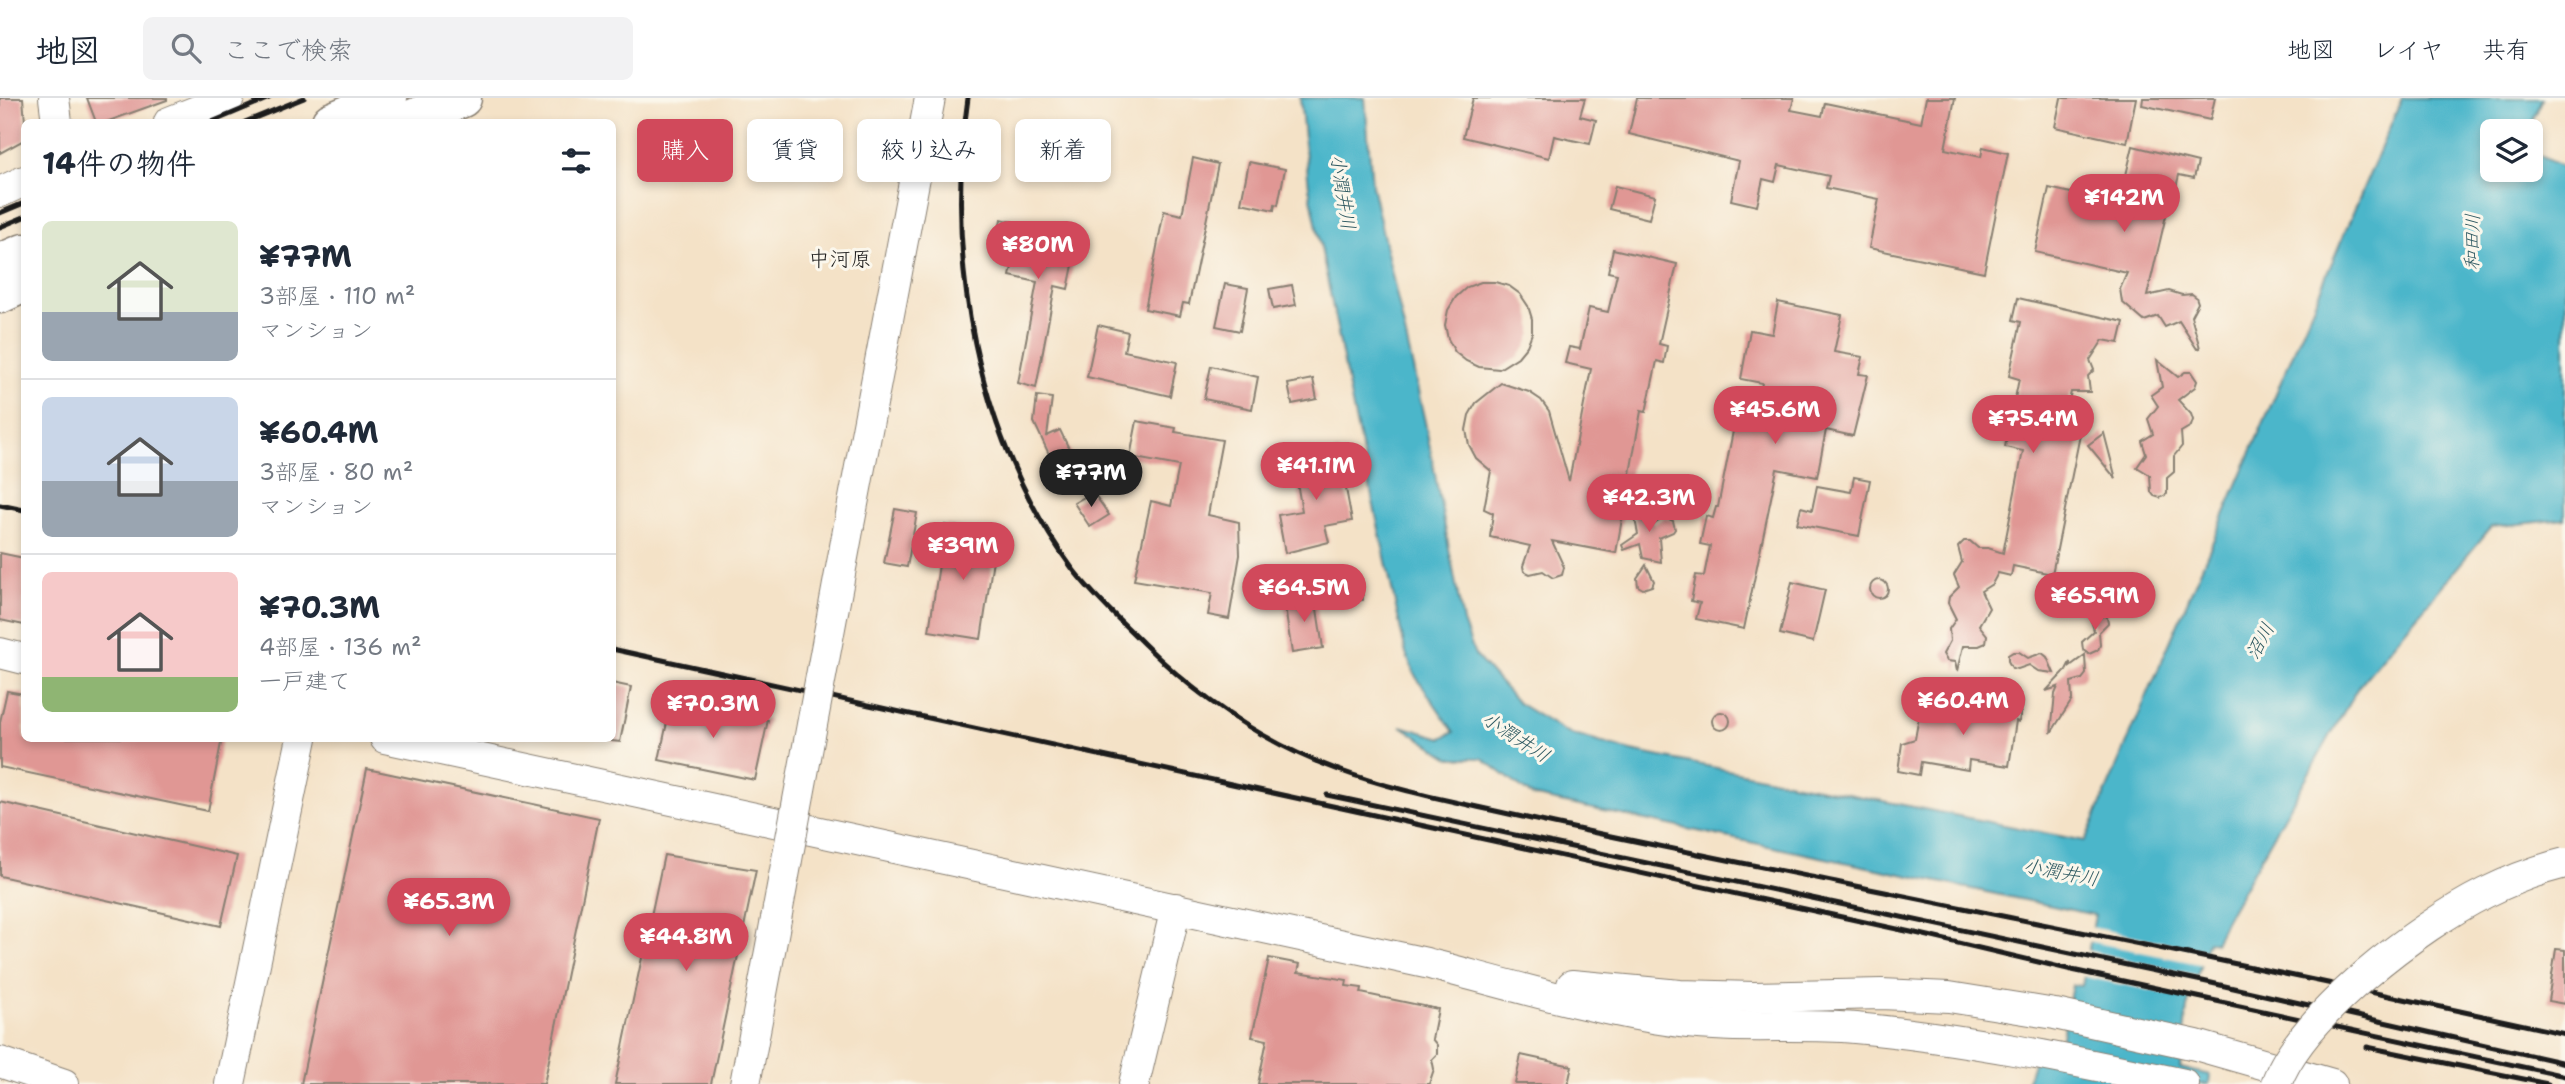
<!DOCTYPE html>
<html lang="ja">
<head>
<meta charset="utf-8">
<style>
	body { margin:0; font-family:"Shantell Sans","Klee One",sans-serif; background:#f2f2f3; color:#1f2937; height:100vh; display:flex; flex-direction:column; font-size:26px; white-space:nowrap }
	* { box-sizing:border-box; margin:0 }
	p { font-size:23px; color:#747a83 }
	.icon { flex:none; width:38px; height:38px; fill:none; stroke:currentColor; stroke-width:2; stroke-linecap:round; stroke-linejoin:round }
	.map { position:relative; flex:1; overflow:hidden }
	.panel { position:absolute; left:21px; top:21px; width:595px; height:623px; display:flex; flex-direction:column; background:#fff; border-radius:10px; box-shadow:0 4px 10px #0003 }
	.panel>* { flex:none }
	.top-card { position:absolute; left:637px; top:21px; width:665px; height:63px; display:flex; gap:14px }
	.fabs { position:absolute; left:2480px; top:21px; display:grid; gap:14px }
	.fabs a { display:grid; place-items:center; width:63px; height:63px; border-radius:10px; background:#fff; box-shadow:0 4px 10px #0003; font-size:35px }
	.price { position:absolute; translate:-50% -60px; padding:0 16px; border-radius:24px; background:#d1495b; color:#fff; font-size:23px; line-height:46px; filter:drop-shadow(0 2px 4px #0008) }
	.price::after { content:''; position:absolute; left:50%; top:42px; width:21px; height:16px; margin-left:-10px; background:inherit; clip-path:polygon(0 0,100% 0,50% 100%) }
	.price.active { background:#222; color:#fff }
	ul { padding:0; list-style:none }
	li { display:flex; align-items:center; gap:21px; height:175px; padding:0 21px }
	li+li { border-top:2px solid #e0e1e3 }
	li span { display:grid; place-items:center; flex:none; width:196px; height:140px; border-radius:10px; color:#555 }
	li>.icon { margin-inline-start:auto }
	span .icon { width:84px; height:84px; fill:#fffc; stroke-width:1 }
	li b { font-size:30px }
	h2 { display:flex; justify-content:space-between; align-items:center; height:84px; padding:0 21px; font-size:30px }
	.tag { padding:0 24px; border-radius:10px; background:#fff; box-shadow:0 4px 10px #0003; font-size:24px; line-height:63px }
	.tag.active { background:#d1495b; color:#fff }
	header { display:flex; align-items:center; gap:42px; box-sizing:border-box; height:98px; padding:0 35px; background:#fff; border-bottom:2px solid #e0e1e3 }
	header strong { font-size:33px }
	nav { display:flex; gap:38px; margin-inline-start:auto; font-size:24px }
	.search { width:490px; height:63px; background:#f2f2f3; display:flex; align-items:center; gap:18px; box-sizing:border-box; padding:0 24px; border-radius:10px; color:#747a83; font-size:26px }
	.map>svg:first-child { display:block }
</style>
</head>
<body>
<header>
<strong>地図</strong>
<div class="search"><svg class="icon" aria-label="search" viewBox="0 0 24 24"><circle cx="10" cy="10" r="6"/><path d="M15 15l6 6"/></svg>ここで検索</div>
<nav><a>地図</a><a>レイヤ</a><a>共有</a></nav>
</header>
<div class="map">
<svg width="2565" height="986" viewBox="0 0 2565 986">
	<rect width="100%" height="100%" fill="#fbf7ec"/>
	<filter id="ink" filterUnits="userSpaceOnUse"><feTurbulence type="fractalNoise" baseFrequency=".0143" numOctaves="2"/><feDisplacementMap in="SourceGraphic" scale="14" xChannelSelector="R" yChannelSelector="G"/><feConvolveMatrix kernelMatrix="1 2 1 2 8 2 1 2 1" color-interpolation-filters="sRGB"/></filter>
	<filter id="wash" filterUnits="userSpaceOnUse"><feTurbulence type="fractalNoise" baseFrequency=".00686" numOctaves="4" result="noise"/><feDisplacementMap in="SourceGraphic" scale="28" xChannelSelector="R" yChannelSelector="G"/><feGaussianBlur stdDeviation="1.57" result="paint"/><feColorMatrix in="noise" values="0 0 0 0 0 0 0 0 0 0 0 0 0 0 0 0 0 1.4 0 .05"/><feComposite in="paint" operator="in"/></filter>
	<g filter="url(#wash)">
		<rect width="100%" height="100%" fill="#f4e2c7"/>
		<polygon fill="#4cb6ca" stroke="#346973" stroke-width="2" points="1300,0 1365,0 1372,87 1425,324 1463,524 1475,557 1518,605 1567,635 1631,653 2085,743 2402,0 2543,0 2528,33 2492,33 2492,72 2530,72 2531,54 2565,70 2565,421 2491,429 2358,589 2226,821 2215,845 2208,843 2187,910 2180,970 2210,977 2209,986 2026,986 2041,940 2061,944 2072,887 2082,888 2095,817 1532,698 1482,660 1450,660 1401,628 1442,640 1454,634 1416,579 1406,556 1353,311 1309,89"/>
		<g fill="#f4e2c7">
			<polygon points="2090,829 2209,853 2204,867 2087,843"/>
			<polygon points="2085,852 2201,878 2193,901 2081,878"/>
		</g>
		<g id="blocks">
			<g fill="#e09794">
				<polygon points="0,0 23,0 25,24 24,42 0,55"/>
				<polygon points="87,0 167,0 167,2 106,24 96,24"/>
				<polygon points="1473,0 1585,0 1580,18 1596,22 1590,46 1554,38 1549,60 1463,39"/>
				<polygon points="1637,0 1794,0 1791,12 1822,18 1825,5 1921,25 1926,0 1955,0 1945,51 1981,59 1983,49 2008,55 1984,174 1869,150 1879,101 1826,90 1829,78 1779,67 1775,84 1763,81 1757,108 1731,102 1739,63 1629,36"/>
				<polygon points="2061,0 2136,0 2127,45 2055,29"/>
				<polygon points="2143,0 2215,0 2210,22 2142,7"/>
				<polygon points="2133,48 2198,64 2194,80 2179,77 2171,110 2168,109 2147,198 2169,193 2182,197 2192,196 2196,199 2198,205 2191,218 2200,250 2197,251 2179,223 2165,229 2158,218 2144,223 2122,204 2120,191 2127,175 2035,154 2049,90 2119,106"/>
				<polygon points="1193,60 1218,66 1189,206 1183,205 1180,218 1145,211 1164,113 1182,117"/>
				<polygon points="1249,64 1285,71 1278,107 1275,106 1274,112 1241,105"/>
				<polygon points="1615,88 1655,98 1649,121 1609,111"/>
				<polygon points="1001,121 1079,139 1068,191 1055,188 1036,290 1018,285 1037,184 1010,178 1014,160 1002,157 1006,140 998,138"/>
				<polygon points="1613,151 1677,166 1659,246 1667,248 1664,265 1657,263 1646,314 1641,313 1616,455 1552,443 1564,469 1562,477 1553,480 1543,473 1530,476 1524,473 1523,468 1530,448 1490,439 1493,415 1484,411 1491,373 1476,360 1469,347 1466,332 1469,317 1476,305 1501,285 1529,294 1541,302 1549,313 1569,383 1591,271 1565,265 1569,249 1580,251 1589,210 1608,214 1617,176 1608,174"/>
				<polygon points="1481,184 1495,184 1509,188 1520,196 1528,208 1532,221 1532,235 1527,248 1518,259 1499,271 1479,269 1466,263 1455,254 1448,241 1445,227 1448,212 1456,199 1467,189"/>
				<polygon points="1225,186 1248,190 1240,233 1216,228"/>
				<polygon points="1292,187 1296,207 1273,211 1269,191"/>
				<polygon points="2018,200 2124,224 2119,245 2103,242 2090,262 2094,272 2088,278 2090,294 2071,294 2064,323 2082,327 2052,476 2013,468 2011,478 1998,475 1992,486 1981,493 1989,510 1979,527 1987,537 1986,545 1979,548 1963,548 1957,573 1955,564 1947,563 1943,556 1950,543 1949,531 1956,521 1948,505 1949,499 1959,489 1954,477 1962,464 1958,449 1964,443 1970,443 1978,450 1988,450 2003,455 2023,353 2005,349 2019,281 2009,278 2021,224 2013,222"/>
				<polygon points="1778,204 1842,217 1834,254 1863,259 1859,276 1868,277 1853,338 1826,332 1817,379 1777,371 1744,531 1696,521 1700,505 1691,503 1696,477 1704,478 1710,448 1700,446 1706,418 1713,420 1716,409 1718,409 1736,318 1755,322 1762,285 1741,281 1750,232 1772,236"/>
				<polygon points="1098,227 1128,234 1124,253 1177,264 1170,298 1087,279"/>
				<polygon points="2157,262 2178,279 2185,274 2191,274 2197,283 2195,289 2178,302 2191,316 2193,322 2191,328 2181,334 2182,348 2174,358 2174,374 2167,380 2167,396 2160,400 2154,398 2151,394 2150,377 2137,369 2146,356 2142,343 2153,336 2148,321 2158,308 2151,297 2162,289"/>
				<polygon points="1211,268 1258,279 1252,311 1204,301"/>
				<polygon points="1313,281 1317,301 1292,306 1288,286"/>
				<polygon points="1037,298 1052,300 1047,338 1060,332 1073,359 1054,367 1034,324"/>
				<polygon points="1137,323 1176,330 1175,334 1222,342 1208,417 1239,424 1240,457 1229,521 1208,517 1212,495 1134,482 1151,403 1171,408 1179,368 1130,359"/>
				<polygon points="2104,335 2116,381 2088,347"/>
				<polygon points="1339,353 1352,423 1325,428 1329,444 1285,455 1278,417 1302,413 1293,362"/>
				<polygon points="1854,379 1870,382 1859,438 1797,426 1801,409 1812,412 1817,388 1851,394"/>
				<polygon points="1093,394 1109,417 1090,429 1074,405"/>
				<polygon points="1631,401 1654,426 1665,419 1673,423 1675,431 1673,434 1659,440 1661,464 1643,460 1640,446 1624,452 1622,447 1638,436"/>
				<polygon points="895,411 917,415 907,469 884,465"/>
				<polygon points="945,427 997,435 981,541 929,533"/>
				<polygon points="0,455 24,460 24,527 0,522"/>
				<polygon points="1646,467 1654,483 1652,488 1643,491 1638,488 1637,480"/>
				<polygon points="2112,480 2120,484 2122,490 2120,495 2109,500 2104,487 2107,482"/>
				<circle cx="1879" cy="491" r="9"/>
				<polygon points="1792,484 1825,492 1813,544 1780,536"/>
				<polygon points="1361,487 1363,502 1339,505 1338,490"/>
				<polygon points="1315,498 1323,550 1292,555 1284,503"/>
				<polygon points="2105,511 2108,525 2099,534 2100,547 2098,552 2089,556 2083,552 2082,544 2094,533 2091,522 2092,517"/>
				<polygon points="2013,554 2019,554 2028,560 2042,555 2047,559 2054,575 2038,573 2029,567 2018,571 2012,570 2008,563 2008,557"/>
				<polygon points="2085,557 2086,576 2082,581 2071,584 2072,602 2051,635 2055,596 2058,589 2046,593 2066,572 2070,564 2070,568"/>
				<polygon points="612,585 631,589 620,644 612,643"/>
				<polygon points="7,593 24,596 24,640 222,640 208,713 0,669 0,624"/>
				<polygon points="1988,597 2023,603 2019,624 2016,623 2009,668 1969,662 1968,672 1921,664 1919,677 1898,673 1902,645 1915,641 1921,608 1984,619"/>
				<polygon points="672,601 768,622 755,682 659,662"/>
				<circle cx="1721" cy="623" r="9"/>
				<polygon points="367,671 599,720 544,986 301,986"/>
				<polygon points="0,704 237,758 221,828 0,778"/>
				<polygon points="664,757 756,772 711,986 615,986"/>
				<polygon points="2556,851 2565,852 2565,906 2548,903"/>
				<polygon points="1269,860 1300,866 1298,874 1347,882 1346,888 1362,890 1361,895 1438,911 1432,941 1437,947 1437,956 1432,961 1434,971 1429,986 1258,986 1267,942 1252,939"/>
				<polygon points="1521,957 1572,968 1568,986 1515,986"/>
			</g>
		</g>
	</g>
	<g filter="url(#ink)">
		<use href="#blocks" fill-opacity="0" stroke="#887f72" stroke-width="2"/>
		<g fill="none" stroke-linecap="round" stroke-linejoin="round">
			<defs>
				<g id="minor">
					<polyline points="54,0 57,24"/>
					<polyline points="169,24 229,0"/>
					<polyline points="0,94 24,83"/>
					<polyline points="849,427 930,0"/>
					<polyline points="0,555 24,561"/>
					<path d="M 385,640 L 1426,865 C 1510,887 1593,912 1679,924 C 1737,932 1797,925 1855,930 C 1966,940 2075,963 2184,986"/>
					<polyline points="1572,887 1680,897 1754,899 1881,896 1949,899 2055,916 2196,947 2332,986"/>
					<polyline points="0,964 64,986"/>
					<polyline points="230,986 302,640"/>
					<polyline points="745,986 776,821"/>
					<polyline points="1134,986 1176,810"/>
				</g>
				<g id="highway">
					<polyline points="331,24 388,0"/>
					<polyline points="405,24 462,0"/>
					<polyline points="0,165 24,155"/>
					<polyline points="0,196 24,185"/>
				</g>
			</defs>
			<use href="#minor" stroke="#887f72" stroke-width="32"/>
			<use href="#highway" stroke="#887f72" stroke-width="41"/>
			<use href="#minor" stroke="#fff" stroke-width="30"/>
			<use href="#highway" stroke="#fff" stroke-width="38"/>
			<g stroke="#1c1c1c" stroke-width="5">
				<path d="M 968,0 C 945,161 975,337 1072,470 C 1092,497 1120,522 1144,546 C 1199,600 1262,644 1336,671 C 1395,693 1457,704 1518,718 C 1624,742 1730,762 1836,784 C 2079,834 2323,882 2565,936"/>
				<polyline points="212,24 269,0"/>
				<polyline points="245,24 304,0"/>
				<polyline points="0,115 24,105"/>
				<polyline points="0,129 24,119"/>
				<polyline points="0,407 24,412"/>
				<polyline points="612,551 1920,836 2072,872 2565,978"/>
				<polyline points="1327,697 2207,884 2565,965"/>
				<polyline points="2367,949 2548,986"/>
			</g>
			<defs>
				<g id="minor-bridge">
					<polyline points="776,821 849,427"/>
					<path d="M 2276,986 C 2302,916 2419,828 2485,795 C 2511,782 2537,772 2565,765"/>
				</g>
			</defs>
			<use href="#minor-bridge" stroke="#887f72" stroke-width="32" stroke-linecap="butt"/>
			<use href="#minor-bridge" stroke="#fff" stroke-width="30"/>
		</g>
	</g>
	<g text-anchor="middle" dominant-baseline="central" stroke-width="6" stroke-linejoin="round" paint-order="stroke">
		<g font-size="19" font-style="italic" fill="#2f5a62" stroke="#fbf7ec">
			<text transform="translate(1343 94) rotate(81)">小潤井川</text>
			<text transform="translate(2472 144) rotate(-89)">和田川</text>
			<text transform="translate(2260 543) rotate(-62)">沼川</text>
			<text transform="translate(1516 639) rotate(33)">小潤井川</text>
			<text transform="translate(2061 774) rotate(11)">小潤井川</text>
		</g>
		<g font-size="21" fill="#1c1c1c" stroke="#fbf7ec">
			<text x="840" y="161">中河原</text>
		</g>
	</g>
</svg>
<div class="fabs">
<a><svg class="icon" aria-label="layers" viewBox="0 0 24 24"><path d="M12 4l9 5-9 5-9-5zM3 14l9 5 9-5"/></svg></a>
</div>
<b class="price" style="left:2124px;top:136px">¥142M</b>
<b class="price" style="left:1038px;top:183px">¥80M</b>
<b class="price" style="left:1775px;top:348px">¥45.6M</b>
<b class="price" style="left:2033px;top:357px">¥75.4M</b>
<b class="price" style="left:1316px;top:404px">¥41.1M</b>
<b class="price active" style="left:1091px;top:411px">¥77M</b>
<b class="price" style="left:1649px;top:436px">¥42.3M</b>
<b class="price" style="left:963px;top:484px">¥39M</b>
<b class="price" style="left:1304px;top:526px">¥64.5M</b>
<b class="price" style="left:2095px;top:534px">¥65.9M</b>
<b class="price" style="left:1963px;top:639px">¥60.4M</b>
<b class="price" style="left:713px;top:642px">¥70.3M</b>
<b class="price" style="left:449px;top:840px">¥65.3M</b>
<b class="price" style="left:686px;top:875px">¥44.8M</b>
<div class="top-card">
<a class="tag active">購入</a>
<a class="tag">賃貸</a>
<a class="tag">絞り込み</a>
<a class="tag">新着</a>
</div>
<section class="panel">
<h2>14件の物件<svg class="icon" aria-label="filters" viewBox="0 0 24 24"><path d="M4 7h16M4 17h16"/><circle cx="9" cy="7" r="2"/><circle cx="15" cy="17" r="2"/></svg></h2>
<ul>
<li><span style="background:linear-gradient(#dfe7d0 65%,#9aa5b1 0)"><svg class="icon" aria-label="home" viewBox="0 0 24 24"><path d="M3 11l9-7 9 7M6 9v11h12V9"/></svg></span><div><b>¥77M</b><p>3部屋 · 110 m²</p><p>マンション</p></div></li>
<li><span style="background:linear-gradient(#c9d6e8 60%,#9aa5b1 0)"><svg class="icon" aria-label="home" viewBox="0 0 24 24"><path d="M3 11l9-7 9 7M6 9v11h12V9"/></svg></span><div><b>¥60.4M</b><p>3部屋 · 80 m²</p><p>マンション</p></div></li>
<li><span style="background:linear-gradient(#f6c9c9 75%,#8fb573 0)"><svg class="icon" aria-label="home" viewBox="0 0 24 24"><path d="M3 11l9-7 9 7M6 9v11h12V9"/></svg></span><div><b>¥70.3M</b><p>4部屋 · 136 m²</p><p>一戸建て</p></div></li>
</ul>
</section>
</div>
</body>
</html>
